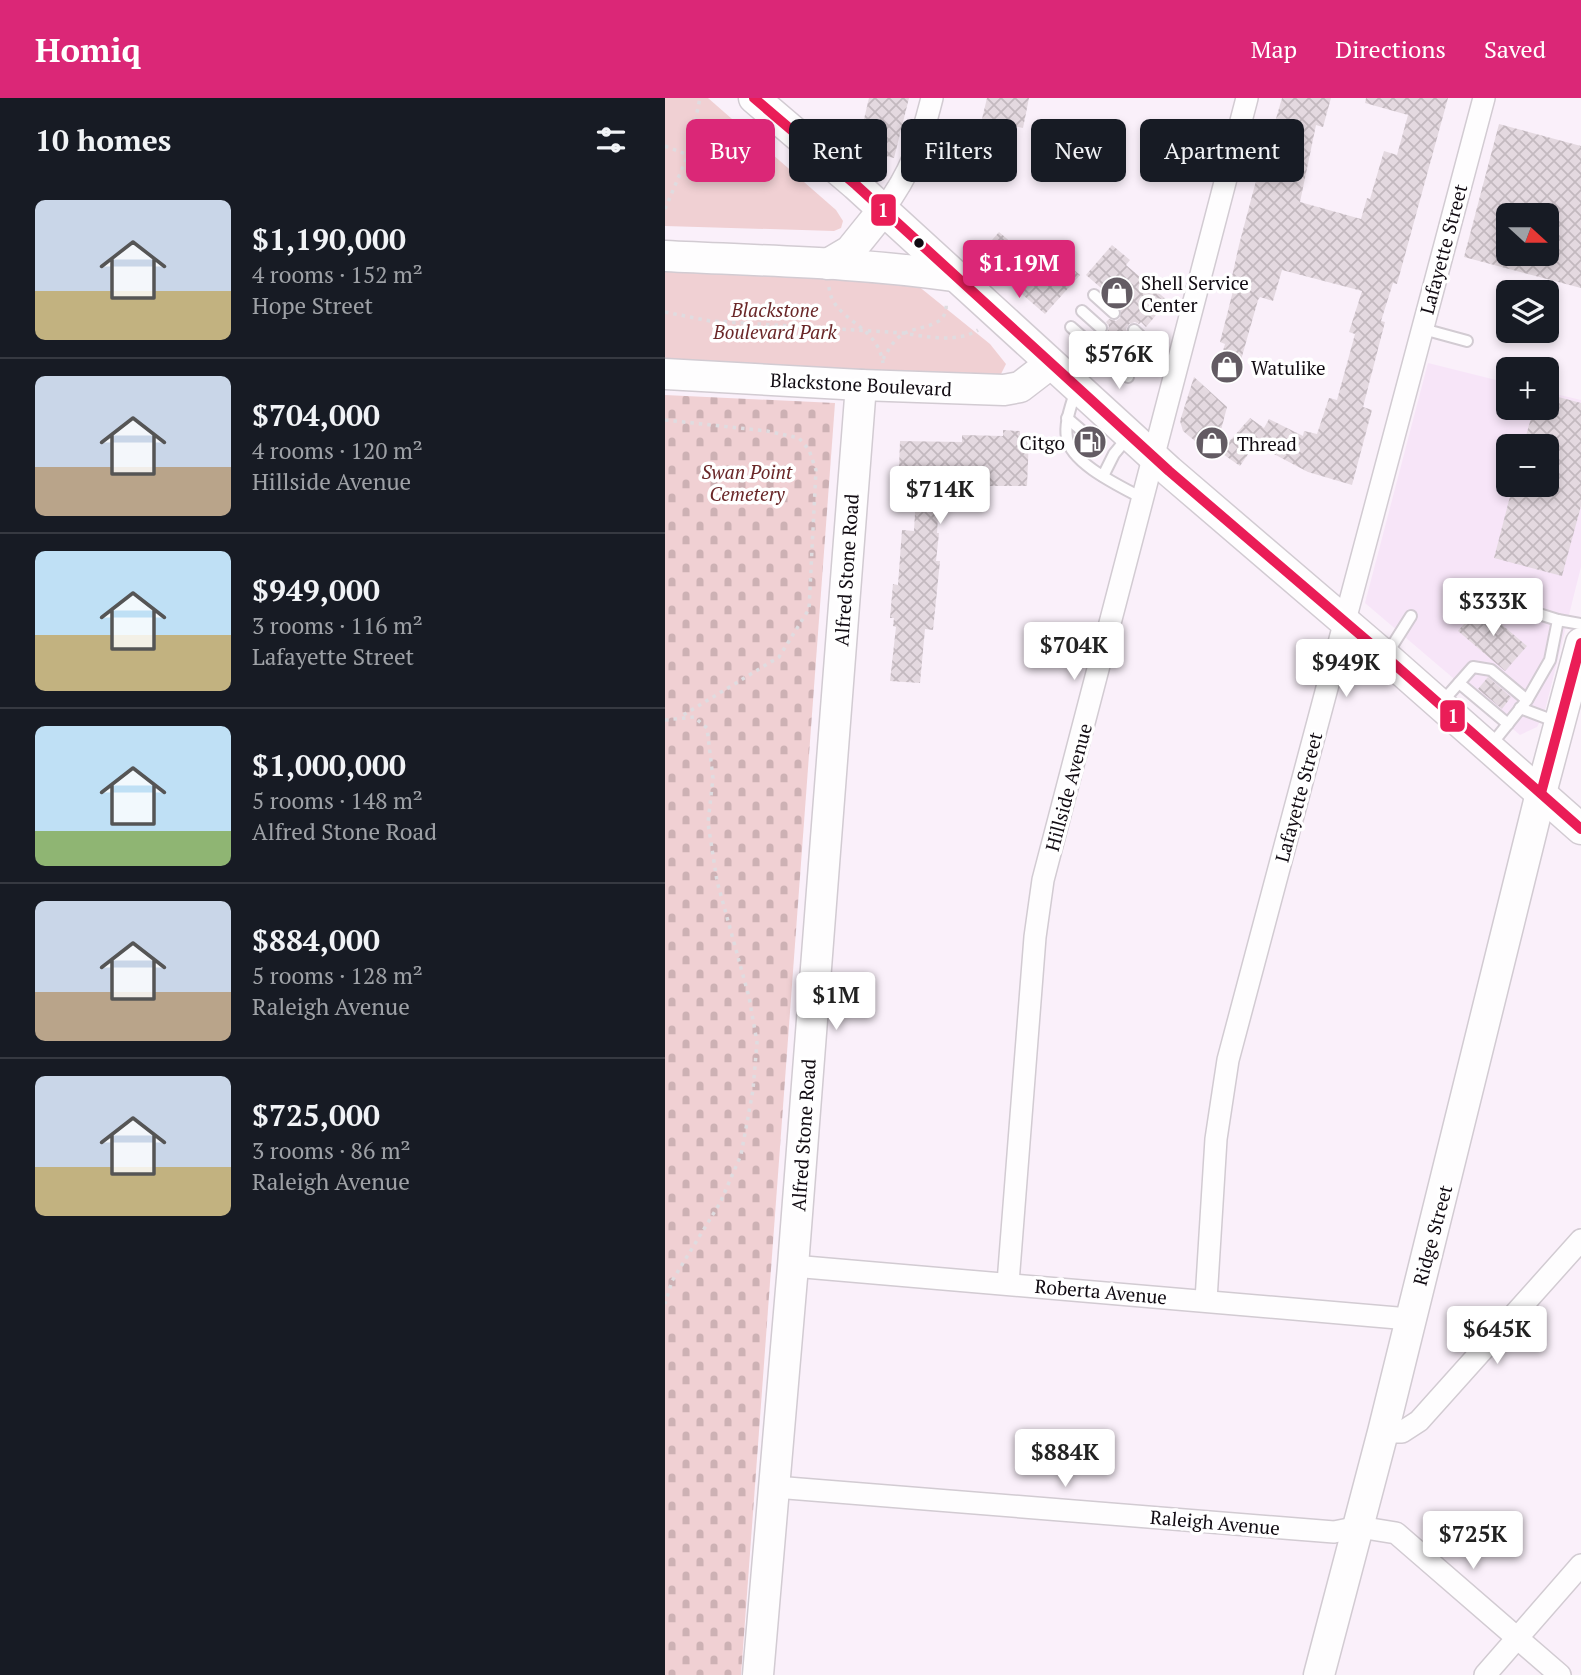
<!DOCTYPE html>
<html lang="en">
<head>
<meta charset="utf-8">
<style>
	body { margin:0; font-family:"PT Serif",serif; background:#20242c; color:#f1f3f6; height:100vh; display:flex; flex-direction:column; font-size:26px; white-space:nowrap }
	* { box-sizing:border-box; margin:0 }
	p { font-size:23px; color:#9ea1a6 }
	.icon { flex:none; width:38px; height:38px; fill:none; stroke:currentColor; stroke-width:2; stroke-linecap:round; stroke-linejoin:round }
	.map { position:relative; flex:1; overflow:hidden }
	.details { display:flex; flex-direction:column; background:#171b24; width:665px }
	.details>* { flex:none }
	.guide { position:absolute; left:21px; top:21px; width:665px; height:63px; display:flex; gap:14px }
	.needle { width:46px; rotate:111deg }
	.buttons { position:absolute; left:831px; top:105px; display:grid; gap:14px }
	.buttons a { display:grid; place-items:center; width:63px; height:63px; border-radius:10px; background:#171b24; box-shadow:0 4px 10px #0003; font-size:35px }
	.price { position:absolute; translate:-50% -60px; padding:0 16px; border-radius:7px; background:#fff; color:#222; font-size:23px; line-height:46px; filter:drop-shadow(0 2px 4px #0008) }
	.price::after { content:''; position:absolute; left:50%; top:42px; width:21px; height:16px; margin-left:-10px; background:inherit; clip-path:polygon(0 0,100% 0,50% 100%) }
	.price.current { background:#db2777; color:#fff }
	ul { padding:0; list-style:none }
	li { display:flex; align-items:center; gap:21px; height:175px; padding:0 35px }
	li+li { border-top:2px solid #363941 }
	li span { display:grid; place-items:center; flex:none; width:196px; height:140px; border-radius:10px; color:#555 }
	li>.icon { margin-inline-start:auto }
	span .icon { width:84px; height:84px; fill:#fffc; stroke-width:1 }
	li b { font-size:30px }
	h2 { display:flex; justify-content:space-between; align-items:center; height:84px; padding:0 35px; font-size:30px }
	.pill { padding:0 24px; border-radius:10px; background:#171b24; box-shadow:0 4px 10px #0003; font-size:24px; line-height:63px }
	.pill.current { background:#db2777; color:#fff }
	header { display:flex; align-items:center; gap:42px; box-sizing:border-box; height:98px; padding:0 35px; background:#db2777; color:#fff }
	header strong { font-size:33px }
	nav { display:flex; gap:38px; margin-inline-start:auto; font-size:24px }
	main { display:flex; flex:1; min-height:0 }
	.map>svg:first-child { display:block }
</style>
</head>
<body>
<header>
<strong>Homiq</strong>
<nav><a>Map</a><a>Directions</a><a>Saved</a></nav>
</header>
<main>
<section class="details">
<h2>10 homes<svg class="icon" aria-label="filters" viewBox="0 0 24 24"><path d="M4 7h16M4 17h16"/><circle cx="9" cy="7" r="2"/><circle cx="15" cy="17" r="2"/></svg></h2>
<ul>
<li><span style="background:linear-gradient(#c9d6e8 65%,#c2b280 0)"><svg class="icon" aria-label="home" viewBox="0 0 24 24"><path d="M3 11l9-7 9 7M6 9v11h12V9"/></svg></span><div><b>$1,190,000</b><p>4 rooms · 152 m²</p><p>Hope Street</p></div></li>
<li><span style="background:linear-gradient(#c9d6e8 65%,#b9a48a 0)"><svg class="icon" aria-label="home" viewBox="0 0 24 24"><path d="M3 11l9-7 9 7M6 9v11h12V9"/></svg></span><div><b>$704,000</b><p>4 rooms · 120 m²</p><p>Hillside Avenue</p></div></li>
<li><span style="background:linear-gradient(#bfe0f5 60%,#c2b280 0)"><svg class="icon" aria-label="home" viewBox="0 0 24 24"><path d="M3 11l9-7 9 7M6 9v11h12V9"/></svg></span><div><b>$949,000</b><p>3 rooms · 116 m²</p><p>Lafayette Street</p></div></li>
<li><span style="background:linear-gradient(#bfe0f5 75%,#8fb573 0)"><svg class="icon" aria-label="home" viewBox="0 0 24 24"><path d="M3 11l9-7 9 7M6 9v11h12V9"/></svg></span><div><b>$1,000,000</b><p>5 rooms · 148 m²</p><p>Alfred Stone Road</p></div></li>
<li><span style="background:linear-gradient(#c9d6e8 65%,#b9a48a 0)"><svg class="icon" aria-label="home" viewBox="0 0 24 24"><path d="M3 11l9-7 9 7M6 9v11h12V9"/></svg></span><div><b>$884,000</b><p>5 rooms · 128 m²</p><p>Raleigh Avenue</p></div></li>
<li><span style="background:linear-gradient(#c9d6e8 65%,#c2b280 0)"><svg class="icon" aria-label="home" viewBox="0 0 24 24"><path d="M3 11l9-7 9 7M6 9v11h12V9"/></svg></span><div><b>$725,000</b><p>3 rooms · 86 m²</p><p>Raleigh Avenue</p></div></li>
</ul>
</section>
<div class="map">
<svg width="916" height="1577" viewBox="0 0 916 1577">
	<defs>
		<pattern id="cemetery-stones" width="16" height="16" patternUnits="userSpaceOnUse" patternTransform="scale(1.75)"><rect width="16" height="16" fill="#f0d0d3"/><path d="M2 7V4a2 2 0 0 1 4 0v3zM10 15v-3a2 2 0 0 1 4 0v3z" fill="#cdb1b4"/></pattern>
		<pattern id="building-cross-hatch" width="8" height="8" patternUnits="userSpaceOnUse" patternTransform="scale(1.75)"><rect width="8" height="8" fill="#e4d9e0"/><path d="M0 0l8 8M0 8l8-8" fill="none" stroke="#c3b9bf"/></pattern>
	</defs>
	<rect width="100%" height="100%" fill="#faf0fa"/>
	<path fill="#f7e5f8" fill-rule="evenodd" d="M 763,265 L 843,285 L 844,310 L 882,310 L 882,294 L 916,302 L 916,469 L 879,616 L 872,629 L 855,637 L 700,505 ZM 844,348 L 882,348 L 882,387 L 844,387 Z"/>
	<g fill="#f0d0d3">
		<polygon points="0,0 43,0 171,112 178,123 176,130 169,133 0,128"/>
		<polygon points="0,168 247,183 325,246 341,266 332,284 0,262"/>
	</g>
	<polygon fill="url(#cemetery-stones)" points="0,297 170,305 76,1577 0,1577"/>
	<g fill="url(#building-cross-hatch)" fill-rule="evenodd">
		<polygon points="204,0 244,0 229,60 192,51"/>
		<polygon points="322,0 364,0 358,30 317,21"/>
		<polygon points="617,0 666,0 658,29 651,27 635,104 696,121 702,100 705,101 719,53 732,57 743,17 700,5 701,0 783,0 732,186 728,185 716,223 720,224 698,309 707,312 687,387 643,374 590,346 575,368 555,354 585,320 599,330 604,321 638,338 639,333 652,336 664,300 672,302 690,236 684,234 697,193 617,172 608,203 595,199 593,202 570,283 551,277 560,246 555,244 568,193 564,192 574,147 605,30 608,31"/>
		<path d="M 834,26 L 916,48 L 916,190 L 799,159 ZM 844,117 L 882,117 L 882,156 L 844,156 Z"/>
		<polygon points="334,134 383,176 396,161 415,177 380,216 313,158"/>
		<polygon points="447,147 465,162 461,167 503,203 481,229 476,224 474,226 470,224 464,226 461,231 464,238 462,240 454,238 450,242 448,248 451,252 448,256 429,239 431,236 438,238 442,235 444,228 441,224 444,221 451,223 455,220 456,207 421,177"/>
		<polygon points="529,279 562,309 549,359 518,333 515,323"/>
		<polygon points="882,296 916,305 916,408 897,478 829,460 848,387 882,387 882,348 858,348 869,310 882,310"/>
		<polygon points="338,332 355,333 355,339 364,340 362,388 275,388 272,435 274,435 271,463 275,463 268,532 260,531 255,585 225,583 231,529 228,528 229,520 225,520 228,486 233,487 237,432 249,433 251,397 233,396 235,343 297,344 297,337 338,338"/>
		<polygon points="815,508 862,548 840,573 793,533"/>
		<polygon points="823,579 846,599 837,611 813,591"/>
	</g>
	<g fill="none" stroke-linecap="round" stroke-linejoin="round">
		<defs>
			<g id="lane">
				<polyline points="429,197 449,215"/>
				<polyline points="417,213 436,230"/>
				<polyline points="406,229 463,279"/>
				<polyline points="758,231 802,243"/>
				<polyline points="469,232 488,250"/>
				<polyline points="456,246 477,263"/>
				<path d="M 411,291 C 407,306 399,324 402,340 C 406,366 457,389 479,401"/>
				<polyline points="402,320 416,332"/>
				<polyline points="438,378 449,356 463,339"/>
				<polyline points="839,505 893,522 916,526"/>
				<polyline points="722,556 746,518"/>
				<polyline points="794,585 843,626"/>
				<polyline points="862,602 885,562 893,522"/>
				<polyline points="777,604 808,569 826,572 862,602 826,647"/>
				<polyline points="855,610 892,624"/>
			</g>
			<g id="street">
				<path d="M 218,112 C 246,75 256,44 267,0"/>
				<polyline points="128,1168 744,1221"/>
				<polyline points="343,1185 370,839 378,782 582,0"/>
				<polyline points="541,1202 551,1041 563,962 819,0"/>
				<polyline points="718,1334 737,1334 754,1323 916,1142"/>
				<polyline points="110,1389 669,1434 694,1429 731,1435 895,1577"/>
				<polyline points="820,1577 916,1467"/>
			</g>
			<g id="secondary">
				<polyline points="89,0 191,87 504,373 720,558 916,731"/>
				<path d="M 0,158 C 96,163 193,164 288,178"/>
				<polyline points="163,166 185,153 218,112"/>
				<polyline points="0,276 196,287 339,292 355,289 385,266"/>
				<polyline points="93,1577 128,1168 196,287"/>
				<polyline points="654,1577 718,1334 876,695 916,545"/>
			</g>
		</defs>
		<use href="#lane" stroke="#d2cbd2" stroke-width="14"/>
		<use href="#street" stroke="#d2cbd2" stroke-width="24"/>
		<use href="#secondary" stroke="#d2cbd2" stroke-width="33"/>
		<g stroke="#dfdce0" stroke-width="3.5" stroke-dasharray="3.5 5" stroke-linecap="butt">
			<polyline points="0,48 23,57"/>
			<polyline points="0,111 23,57 35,0"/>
			<path d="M 164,189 C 167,223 212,225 218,265"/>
			<path d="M 0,214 L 45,223 L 238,235 C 262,239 292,245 313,232"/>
			<path d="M 218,261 C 224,252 229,240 240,235 C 256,227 284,230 281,204"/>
			<polyline points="0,322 102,333 134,340 144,352 151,372 144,511 114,559 15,619"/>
			<polyline points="0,622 29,619 42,630 48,680 43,725 52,783 84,899 92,944 88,992 76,1057 55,1105 7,1183 0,1206"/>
		</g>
		<use href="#lane" stroke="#fefdfe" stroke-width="10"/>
		<use href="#street" stroke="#fefdfe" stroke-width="21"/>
		<use href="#secondary" stroke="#fefdfe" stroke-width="30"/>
		<defs>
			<g id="bus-1">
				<polyline points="89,0 191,87 504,373 720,558 916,731"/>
				<polyline points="876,695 916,545"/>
			</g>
		</defs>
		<use href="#bus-1" stroke="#fff" stroke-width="16"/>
		<use href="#bus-1" stroke="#ea1d57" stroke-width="10"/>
	</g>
	<defs>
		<symbol id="shop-disc" viewBox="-11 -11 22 22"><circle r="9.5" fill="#635b63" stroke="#fff"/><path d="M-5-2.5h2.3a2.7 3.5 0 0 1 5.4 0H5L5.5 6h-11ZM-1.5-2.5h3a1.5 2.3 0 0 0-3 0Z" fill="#fff"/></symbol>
		<symbol id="fuel-disc" viewBox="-11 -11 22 22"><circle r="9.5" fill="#635b63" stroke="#fff"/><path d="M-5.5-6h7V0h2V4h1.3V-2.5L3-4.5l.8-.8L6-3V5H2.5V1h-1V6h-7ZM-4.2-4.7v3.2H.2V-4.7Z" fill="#fff"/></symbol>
	</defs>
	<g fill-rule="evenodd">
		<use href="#shop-disc" x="433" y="176" width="38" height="38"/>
		<use href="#shop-disc" x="543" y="250" width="38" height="38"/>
		<use href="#fuel-disc" x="406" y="325" width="38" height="38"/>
		<use href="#shop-disc" x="528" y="326" width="38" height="38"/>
	</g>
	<circle fill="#110b12" stroke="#fff" stroke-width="2.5" cx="254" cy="145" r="6"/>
	<g text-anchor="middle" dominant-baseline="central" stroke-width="7" stroke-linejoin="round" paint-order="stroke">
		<g font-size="19" fill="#110b12" stroke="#fff">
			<text transform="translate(778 151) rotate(-75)">Lafayette Street</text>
			<text transform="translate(196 286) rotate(3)">Blackstone Boulevard</text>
			<text transform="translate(181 472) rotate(-86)">Alfred Stone Road</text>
			<text transform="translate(403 689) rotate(-75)">Hillside Avenue</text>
			<text transform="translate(633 699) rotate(-75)">Lafayette Street</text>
			<text transform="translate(138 1037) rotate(-86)">Alfred Stone Road</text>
			<text transform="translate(767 1137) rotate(-75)">Ridge Street</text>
			<text transform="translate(436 1193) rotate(5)">Roberta Avenue</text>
			<text transform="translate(550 1424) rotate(5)">Raleigh Avenue</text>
		</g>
		<g font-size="19" fill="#110b12" stroke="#fff" text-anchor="start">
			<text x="476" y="184">Shell Service<tspan x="476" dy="22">Center</tspan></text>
			<text x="586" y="269">Watulike</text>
			<text x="400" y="344" text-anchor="end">Citgo</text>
			<text x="572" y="345">Thread</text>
		</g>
		<g font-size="19" font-style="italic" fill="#6a2728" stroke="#fff">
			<text x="110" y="211">Blackstone<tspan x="110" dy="22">Boulevard Park</tspan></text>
			<text x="82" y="373">Swan Point<tspan x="82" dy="22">Cemetery</tspan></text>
		</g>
	</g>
	<g stroke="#fff" stroke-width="2.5">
		<rect x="205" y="95" width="27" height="34" rx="7" fill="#ea1d57"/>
		<rect x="774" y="601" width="27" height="34" rx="7" fill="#ea1d57"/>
	</g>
	<g font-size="19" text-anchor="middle" font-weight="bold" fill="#fff">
		<text x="218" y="119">1</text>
		<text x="788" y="625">1</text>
	</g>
</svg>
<div class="buttons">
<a><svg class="needle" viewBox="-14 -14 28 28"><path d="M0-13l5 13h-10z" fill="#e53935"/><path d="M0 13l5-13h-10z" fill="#9ea1a6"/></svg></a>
<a><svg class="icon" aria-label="layers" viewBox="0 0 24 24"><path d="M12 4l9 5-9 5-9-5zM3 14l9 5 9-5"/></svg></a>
<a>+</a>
<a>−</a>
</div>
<b class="price current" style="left:354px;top:202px">$1.19M</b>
<b class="price" style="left:454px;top:293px">$576K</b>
<b class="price" style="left:275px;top:428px">$714K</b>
<b class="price" style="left:828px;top:540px">$333K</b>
<b class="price" style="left:409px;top:584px">$704K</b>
<b class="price" style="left:681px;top:601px">$949K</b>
<b class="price" style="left:171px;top:934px">$1M</b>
<b class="price" style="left:832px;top:1268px">$645K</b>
<b class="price" style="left:400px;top:1391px">$884K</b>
<b class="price" style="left:808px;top:1473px">$725K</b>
<div class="guide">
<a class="pill current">Buy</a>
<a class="pill">Rent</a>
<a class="pill">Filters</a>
<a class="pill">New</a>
<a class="pill">Apartment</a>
</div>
</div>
</main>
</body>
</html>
